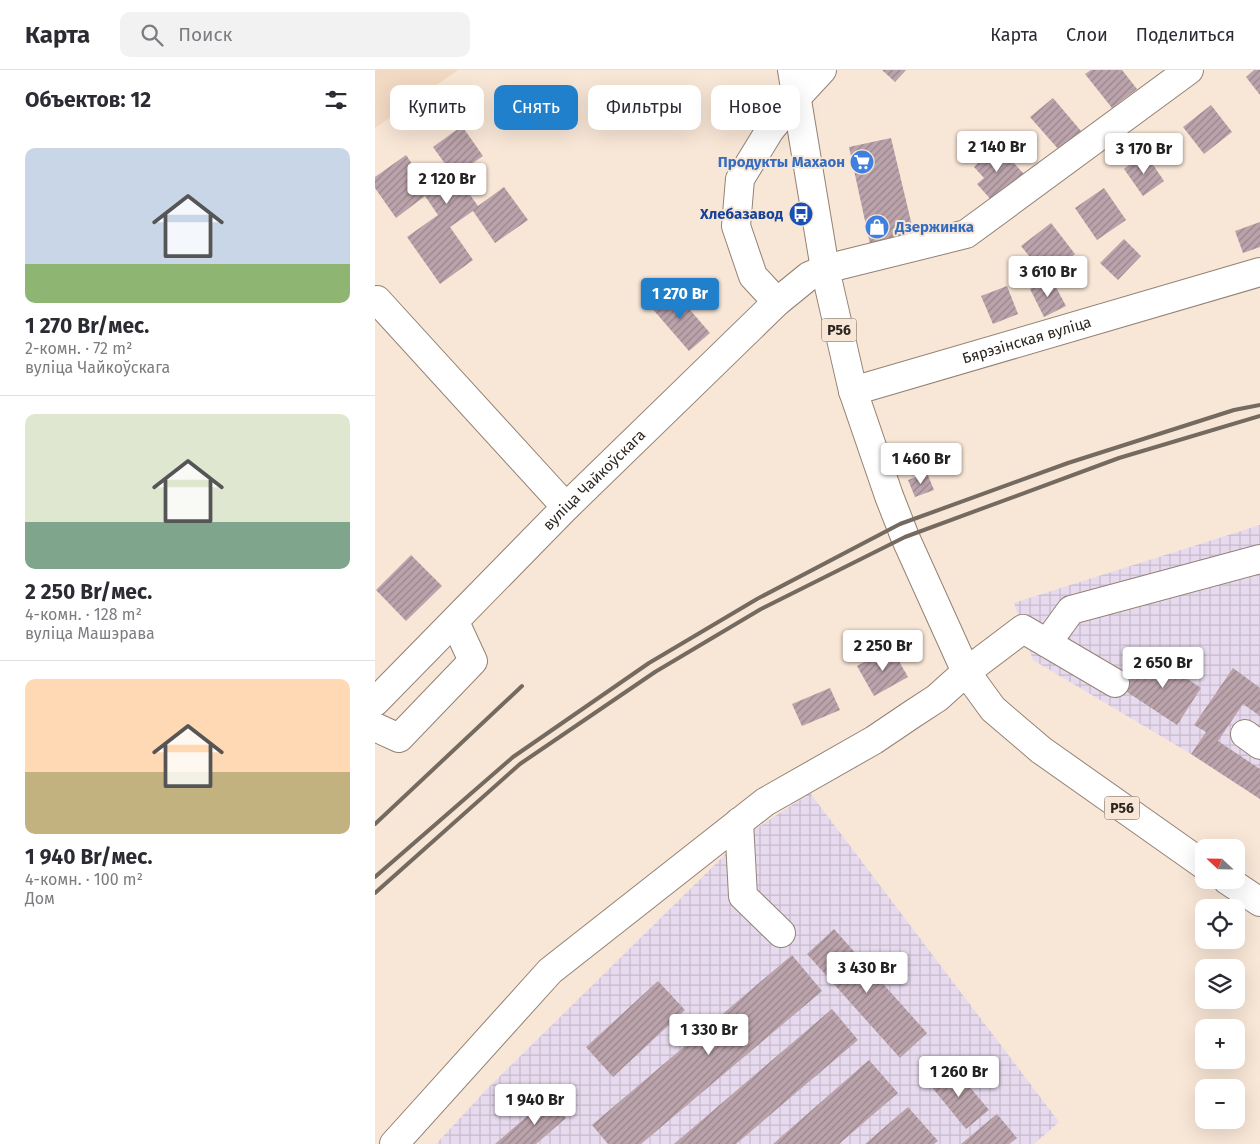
<!DOCTYPE html>
<html lang="ru">
<head>
<meta charset="utf-8">
<style>
	body { margin:0; font-family:"Fira Sans",sans-serif; background:#f2f2f3; color:#2b2b33; height:100vh; display:flex; flex-direction:column; font-size:19px; white-space:nowrap }
	* { box-sizing:border-box; margin:0 }
	p { font-size:16px; color:#7c7c81 }
	.icon { flex:none; width:28px; height:28px; fill:none; stroke:currentColor; stroke-width:2; stroke-linecap:round; stroke-linejoin:round }
	.map { position:relative; flex:1; overflow:hidden }
	.details { display:flex; flex-direction:column; background:#fff; width:375px }
	.details>* { flex:none }
	.top-card { position:absolute; left:15px; top:15px; width:475px; height:45px; display:flex; gap:10px }
	.needle { width:32px; rotate:292deg }
	.fabs { position:absolute; left:820px; top:769px; display:grid; gap:10px }
	.fabs a { display:grid; place-items:center; width:50px; height:50px; border-radius:10px; background:#fff; box-shadow:0 5px 20px #0002; font-size:25px }
	.price { position:absolute; translate:-50% -42px; padding:0 11px; border-radius:5px; background:#fff; color:#222; font-size:16px; line-height:32px; filter:drop-shadow(0 1px 2px #0008) }
	.price::after { content:''; position:absolute; left:50%; top:30px; width:15px; height:11px; margin-left:-8px; background:inherit; clip-path:polygon(0 0,100% 0,50% 100%) }
	.price.selected { background:#2080cc; color:#fff }
	ul { padding:0; list-style:none }
	li { display:grid; align-content:center; gap:10px; height:265px; padding:0 25px }
	li+li { border-top:1px solid #e1e1e2 }
	li span { display:grid; place-items:center; height:155px; border-radius:10px; color:#555 }
	li>.icon { margin-inline-start:auto }
	span .icon { width:90px; height:90px; fill:#fffc; stroke-width:1 }
	li b { font-size:21px }
	h2 { display:flex; justify-content:space-between; align-items:center; height:60px; padding:0 25px; font-size:21px }
	.pill { padding:0 18px; border-radius:10px; background:#fff; box-shadow:0 5px 20px #0002; font-size:18px; line-height:45px }
	.pill.selected { background:#2080cc; color:#fff }
	header { display:flex; align-items:center; gap:30px; box-sizing:border-box; height:70px; padding:0 25px; background:#fff; border-bottom:1px solid #e1e1e2 }
	header strong { font-size:24px }
	nav { display:flex; gap:28px; margin-inline-start:auto; font-size:18px }
	.search { width:350px; height:45px; background:#f2f2f3; display:flex; align-items:center; gap:12px; box-sizing:border-box; padding:0 18px; border-radius:10px; color:#7c7c81; font-size:19px }
	main { display:flex; flex:1; min-height:0 }
	.map>svg:first-child { display:block }
</style>
</head>
<body>
<header>
<strong>Карта</strong>
<div class="search"><svg class="icon" aria-label="search" viewBox="0 0 24 24"><circle cx="10" cy="10" r="6"/><path d="M15 15l6 6"/></svg>Поиск</div>
<nav><a>Карта</a><a>Слои</a><a>Поделиться</a></nav>
</header>
<main>
<section class="details">
<h2>Объектов: 12<svg class="icon" aria-label="filters" viewBox="0 0 24 24"><path d="M4 7h16M4 17h16"/><circle cx="9" cy="7" r="2"/><circle cx="15" cy="17" r="2"/></svg></h2>
<ul>
<li><span style="background:linear-gradient(#c9d6e8 75%,#8fb573 0)"><svg class="icon" aria-label="home" viewBox="0 0 24 24"><path d="M3 11l9-7 9 7M6 9v11h12V9"/></svg></span><div><b>1 270 Br/мес.</b><p>2-комн. · 72 m²</p><p>вуліца Чайкоўскага</p></div></li>
<li><span style="background:linear-gradient(#dfe7d0 70%,#7fa58c 0)"><svg class="icon" aria-label="home" viewBox="0 0 24 24"><path d="M3 11l9-7 9 7M6 9v11h12V9"/></svg></span><div><b>2 250 Br/мес.</b><p>4-комн. · 128 m²</p><p>вуліца Машэрава</p></div></li>
<li><span style="background:linear-gradient(#ffd9b3 60%,#c2b280 0)"><svg class="icon" aria-label="home" viewBox="0 0 24 24"><path d="M3 11l9-7 9 7M6 9v11h12V9"/></svg></span><div><b>1 940 Br/мес.</b><p>4-комн. · 100 m²</p><p>Дом</p></div></li>
</ul>
</section>
<div class="map">
<svg width="885" height="1074" viewBox="0 0 885 1074">
	<defs>
		<pattern id="industrial-grid" width="8" height="8" patternUnits="userSpaceOnUse" patternTransform="scale(1.25)"><rect width="8" height="8" fill="#e7daee"/><path d="M0 4h8M4 0v8" fill="none" stroke="#c6bbcc"/></pattern>
		<pattern id="building-hatch" width="6" height="6" patternUnits="userSpaceOnUse" patternTransform="scale(1.25)"><rect width="6" height="6" fill="#bba3ab"/><path d="M-1 1l2-2M0 6l6-6M5 7l2-2" fill="none" stroke="#98858b"/></pattern>
	</defs>
	<rect width="100%" height="100%" fill="#f8e6d6"/>
	<polygon fill="#f2d9c3" points="0,0 83,0 0,58"/>
	<g fill="url(#industrial-grid)">
		<polygon points="885,455 885,729 816,684 658,590 639,533"/>
		<polygon points="435,723 684,1052 659,1074 61,1074 113,1018 367,768"/>
	</g>
	<g fill="url(#building-hatch)">
		<polygon points="507,0 531,0 520,12"/>
		<polygon points="716,0 747,0 762,19 737,38 710,4"/>
		<polygon points="879,0 885,0 885,25 871,7"/>
		<polygon points="678,28 706,61 684,80 655,47"/>
		<polygon points="836,35 857,62 829,84 808,57"/>
		<polygon points="87,56 108,86 81,105 103,136 129,117 153,150 120,173 98,141 75,157 98,190 65,214 32,167 63,145 50,126 21,148 0,118 0,107 31,85 51,114 73,98 58,77"/>
		<polygon points="516,68 539,164 495,174 474,77"/>
		<polygon points="622,75 649,104 618,132 602,114 609,108 599,97"/>
		<polygon points="770,83 789,111 768,126 749,99"/>
		<polygon points="729,118 751,150 722,170 700,138"/>
		<polygon points="885,152 885,177 868,183 860,161"/>
		<polygon points="676,153 700,184 671,207 646,176"/>
		<polygon points="749,169 766,186 743,210 725,193"/>
		<polygon points="676,208 691,236 669,247 655,219"/>
		<polygon points="632,216 643,244 618,254 606,226"/>
		<polygon points="296,218 335,263 314,281 275,236"/>
		<polygon points="552,403 559,420 540,427 533,410"/>
		<polygon points="36,485 67,516 31,551 1,520"/>
		<polygon points="516,577 533,607 499,626 482,596"/>
		<polygon points="773,583 826,618 802,655 749,620"/>
		<polygon points="858,598 885,618 885,646 868,634 843,671 885,699 885,729 816,684 831,662 819,655"/>
		<polygon points="455,618 465,640 427,656 417,634"/>
		<polygon points="459,859 552,963 525,988 432,884"/>
		<polygon points="417,885 447,921 266,1074 233,1074 217,1055"/>
		<polygon points="283,911 310,940 238,1007 211,977"/>
		<polygon points="457,939 483,970 361,1074 299,1074"/>
		<polygon points="494,990 523,1023 464,1074 398,1074"/>
		<polygon points="577,996 614,1040 591,1059 555,1015"/>
		<polygon points="173,1028 191,1048 161,1074 120,1074"/>
		<polygon points="533,1037 563,1071 559,1074 490,1074"/>
		<polygon points="622,1044 642,1068 634,1074 586,1074"/>
	</g>
	<g fill="none" stroke-linecap="round" stroke-linejoin="round">
		<defs>
			<g id="minor">
				<polyline points="0,232 2,230 191,437"/>
				<polyline points="402,232 378,206 361,156 365,109 395,60 421,28 447,0"/>
				<path id="s1" d="M 478,321 L 885,202"/>
				<polyline points="672,573 696,540 885,489"/>
				<path id="s2" d="M 0,632 L 191,437 L 402,232 L 434,206 L 450,199 L 591,164 L 814,0"/>
				<polyline points="0,657 24,668 98,591 80,552"/>
				<polyline points="870,664 885,675"/>
				<polyline points="364,752 368,826 406,863"/>
				<polyline points="19,1074 175,901 390,732 499,670 536,645 562,628 591,602 648,559 740,613"/>
			</g>
			<g id="major">
				<polyline points="417,0 450,199 478,321 514,426 530,467 591,602 618,639 666,680 829,795"/>
				<polyline points="852,810 885,832"/>
			</g>
		</defs>
		<use href="#minor" stroke="#938274" stroke-width="30"/>
		<use href="#major" stroke="#938274" stroke-width="30"/>
		<use href="#minor" stroke="#fff" stroke-width="28"/>
		<use href="#major" stroke="#fff" stroke-width="28"/>
		<g stroke="#746a5f" stroke-width="4">
			<polyline points="0,754 147,616"/>
			<polyline points="0,807 138,687 274,593 382,529 525,454 693,393 859,340 885,335"/>
			<polyline points="0,823 145,694 280,602 386,539 530,467 744,388 885,346"/>
		</g>
	</g>
	<defs>
		<symbol id="supermarket-disc" viewBox="-11 -11 22 22"><circle r="9.5" fill="#3f7fe0" stroke="#f8e6d6"/><path d="M-6-5.5h2.5l.6 2H6L4.5 2H-2.5L-4.4-4H-6ZM-1.5 3.2a1.3 1.3 0 1 0 .1 0ZM3 3.2a1.3 1.3 0 1 0 .1 0Z" fill="#fff"/></symbol>
		<symbol id="bus-disc" viewBox="-11 -11 22 22"><circle r="9.5" fill="#1a4fb4" stroke="#f8e6d6"/><path d="M-5-6H5V4H4V6H2V4H-2V6H-4V4H-5ZM-3.5-4V0h7V-4ZM-3.5 1.2v1.5H-2V1.2ZM2 1.2v1.5H3.5V1.2Z" fill="#fff"/></symbol>
		<symbol id="shop-disc" viewBox="-11 -11 22 22"><circle r="9.5" fill="#3f7fe0" stroke="#f8e6d6"/><path d="M-5-2.5h2.3a2.7 3.5 0 0 1 5.4 0H5L5.5 6h-11ZM-1.5-2.5h3a1.5 2.3 0 0 0-3 0Z" fill="#fff"/></symbol>
	</defs>
	<g fill-rule="evenodd">
		<use href="#supermarket-disc" x="473" y="78" width="28" height="28"/>
		<use href="#bus-disc" x="412" y="130" width="28" height="28"/>
		<use href="#shop-disc" x="488" y="143" width="28" height="28"/>
	</g>
	<g text-anchor="middle" dominant-baseline="central" stroke-width="4" stroke-linejoin="round" paint-order="stroke">
		<g fill="#f8e6d6" stroke="#696056" stroke-width="1">
			<rect x="446.5" y="248.5" width="35" height="23" rx="4"/>
			<rect x="729.5" y="726.5" width="35" height="23" rx="4"/>
		</g>
		<g font-size="14" font-weight="bold" fill="#2c261f">
			<text x="464" y="260">Р56</text>
			<text x="747" y="738">Р56</text>
		</g>
		<g font-size="15" font-weight="bold" fill="#366cbe" stroke="#f8e6d6" text-anchor="end">
			<text x="470" y="92">Продукты Махаон</text>
			<text x="520" y="157" text-anchor="start">Дзержинка</text>
		</g>
		<g font-size="15" font-weight="bold" fill="#164399" stroke="#f8e6d6" text-anchor="end">
			<text x="408" y="144">Хлебазавод</text>
		</g>
		<g font-size="15" fill="#2c261f" stroke="#f8e6d6">
			<text stroke="none"><textPath href="#s1" startOffset="181">Бярэзінская вуліца</textPath></text>
			<text stroke="none"><textPath href="#s2" startOffset="312">вуліца Чайкоўскага</textPath></text>
		</g>
	</g>
</svg>
<div class="fabs">
<a><svg class="needle" viewBox="-14 -14 28 28"><path d="M0-13l5 13h-10z" fill="#e53935"/><path d="M0 13l5-13h-10z" fill="#7c7c81"/></svg></a>
<a><svg class="icon" aria-label="locate" viewBox="0 0 24 24"><circle cx="12" cy="12" r="6"/><path d="M12 2v4M12 18v4M2 12h4M18 12h4"/></svg></a>
<a><svg class="icon" aria-label="layers" viewBox="0 0 24 24"><path d="M12 4l9 5-9 5-9-5zM3 14l9 5 9-5"/></svg></a>
<a>+</a>
<a>−</a>
</div>
<b class="price" style="left:622px;top:103px">2 140 Br</b>
<b class="price" style="left:769px;top:105px">3 170 Br</b>
<b class="price" style="left:72px;top:135px">2 120 Br</b>
<b class="price" style="left:673px;top:228px">3 610 Br</b>
<b class="price selected" style="left:305px;top:250px">1 270 Br</b>
<b class="price" style="left:546px;top:415px">1 460 Br</b>
<b class="price" style="left:508px;top:602px">2 250 Br</b>
<b class="price" style="left:788px;top:619px">2 650 Br</b>
<b class="price" style="left:492px;top:924px">3 430 Br</b>
<b class="price" style="left:334px;top:986px">1 330 Br</b>
<b class="price" style="left:584px;top:1028px">1 260 Br</b>
<b class="price" style="left:160px;top:1056px">1 940 Br</b>
<div class="top-card">
<a class="pill">Купить</a>
<a class="pill selected">Снять</a>
<a class="pill">Фильтры</a>
<a class="pill">Новое</a>
</div>
</div>
</main>
</body>
</html>
